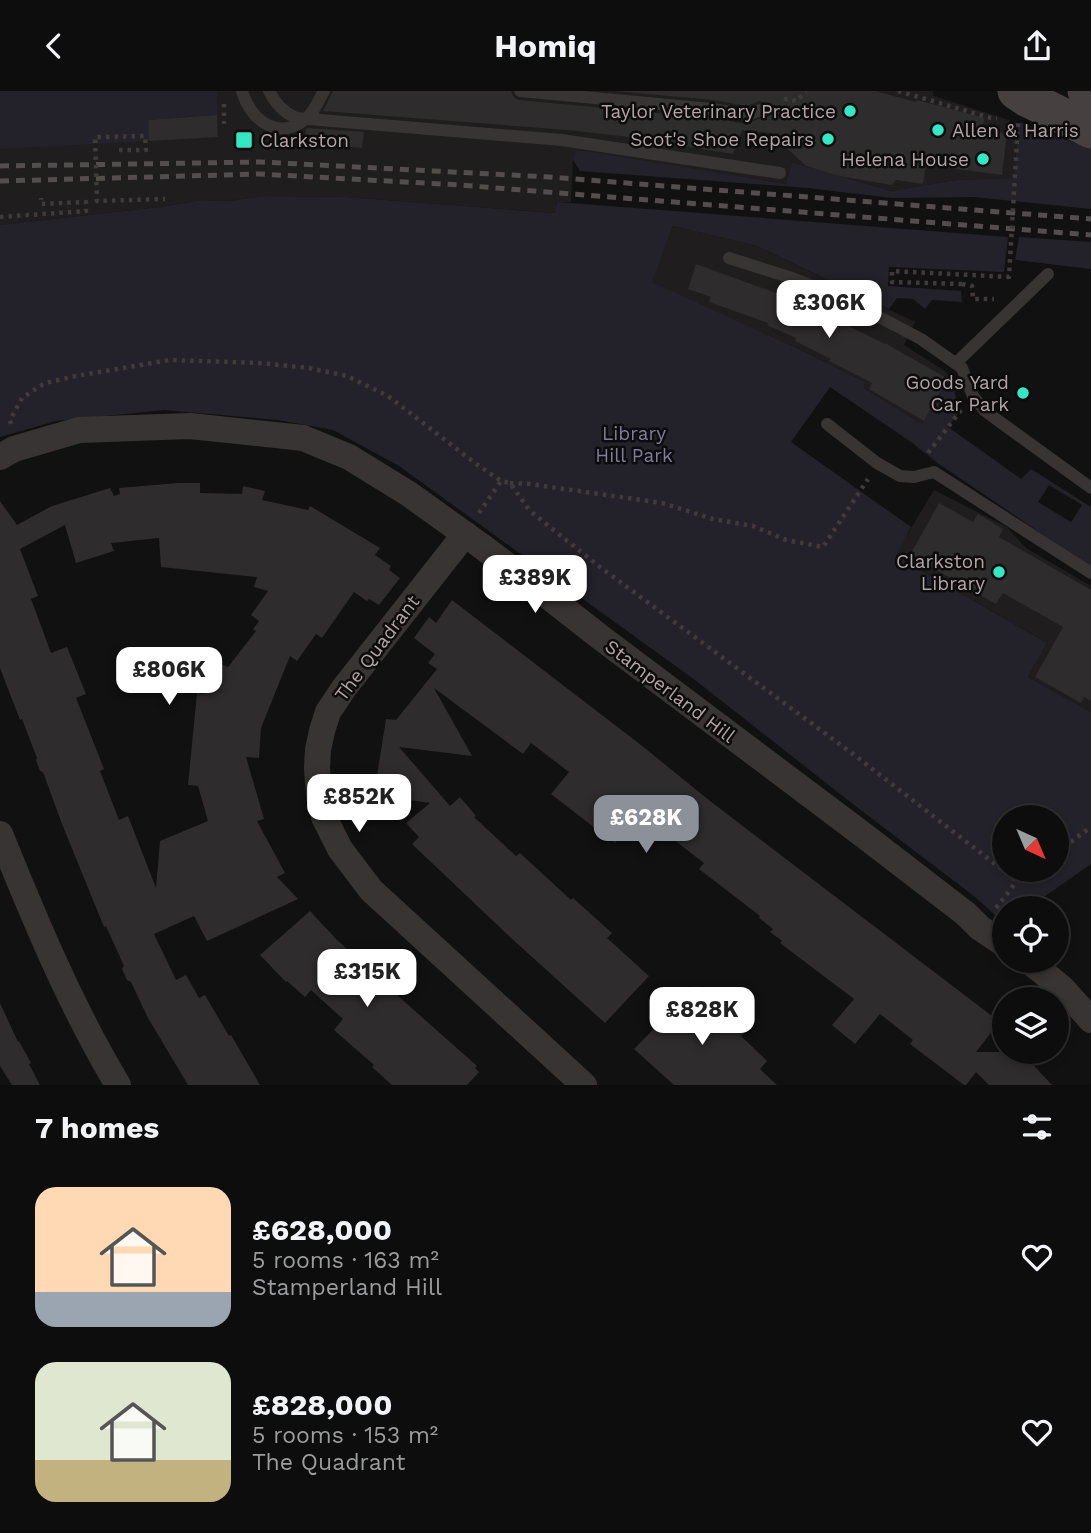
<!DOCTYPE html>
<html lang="en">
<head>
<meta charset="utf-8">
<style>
	body { margin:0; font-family:"Work Sans",sans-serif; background:#171616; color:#f1f3f6; height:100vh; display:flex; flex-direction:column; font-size:26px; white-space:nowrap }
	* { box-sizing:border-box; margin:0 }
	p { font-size:23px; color:#9b9c9d }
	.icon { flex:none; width:38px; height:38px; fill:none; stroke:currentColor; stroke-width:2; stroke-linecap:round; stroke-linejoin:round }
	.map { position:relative; height:994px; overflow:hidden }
	.side { display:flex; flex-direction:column; background:#0e0d0d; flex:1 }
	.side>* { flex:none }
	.needle { width:46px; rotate:136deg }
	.buttons { position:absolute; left:992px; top:714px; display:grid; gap:14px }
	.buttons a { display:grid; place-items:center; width:77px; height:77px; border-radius:50%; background:#0e0d0d; box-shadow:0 4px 10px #0003,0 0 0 2px #2e2d2e; font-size:35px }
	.price { position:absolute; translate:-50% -60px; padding:0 16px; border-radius:14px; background:#fff; color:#222; font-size:23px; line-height:46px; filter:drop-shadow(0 2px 4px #0008) }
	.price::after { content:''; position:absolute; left:50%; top:42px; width:21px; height:16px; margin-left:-10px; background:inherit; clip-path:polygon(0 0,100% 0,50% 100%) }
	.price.on { background:#8c9099; color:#fff }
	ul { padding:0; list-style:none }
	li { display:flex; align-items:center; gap:21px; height:175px; padding:0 35px }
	li span { display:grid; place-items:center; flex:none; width:196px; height:140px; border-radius:21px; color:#555 }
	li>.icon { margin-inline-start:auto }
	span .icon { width:84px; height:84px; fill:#fffc; stroke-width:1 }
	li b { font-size:30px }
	h2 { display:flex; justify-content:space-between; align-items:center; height:84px; padding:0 35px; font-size:30px }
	header { display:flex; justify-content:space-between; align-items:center; height:91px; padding:0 35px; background:#0e0d0d; font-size:32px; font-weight:700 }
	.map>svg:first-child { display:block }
</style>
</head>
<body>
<header><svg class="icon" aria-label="back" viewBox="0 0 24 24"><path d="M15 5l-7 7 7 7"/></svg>Homiq<svg class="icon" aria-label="share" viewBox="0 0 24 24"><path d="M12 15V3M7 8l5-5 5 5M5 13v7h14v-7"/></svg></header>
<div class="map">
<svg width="1091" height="994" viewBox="0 0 1091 994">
	<rect width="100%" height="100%" fill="#121111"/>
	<g fill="#1f1d1d">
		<polygon points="217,0 933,0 934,5 1018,32 1014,87 956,89 891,100 792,71 786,93 577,59 573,70 571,111 557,111 556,122 346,106 264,105 229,110 202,109 160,116 0,134 0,24 148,29 216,24"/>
		<polygon points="673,135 757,155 915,231 904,254 951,284 922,333 864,297 865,291 799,258 651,191"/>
		<polygon points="934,399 1007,436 1026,457 1091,495 1091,621 1028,586 1047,552 895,464"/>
	</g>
	<g fill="#23222a" fill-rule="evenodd">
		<polygon points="0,0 217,0 217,24 148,29 149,50 0,58"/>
		<polygon points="1018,32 1022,32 1091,58 1091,118 974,106 892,107 808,97 580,80 573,69 576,59 586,60 786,93 792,71 891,100 956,89 1014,87"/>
		<path d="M 264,105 L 346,106 L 555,122 L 557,111 L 1008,146 L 1004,181 L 889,176 L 888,195 L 961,200 L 962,211 L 932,209 L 925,218 L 913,208 L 897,207 L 889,218 L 757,155 L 673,135 L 652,191 L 799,258 L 865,291 L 864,297 L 922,333 L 951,284 L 959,321 L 948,336 L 1021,388 L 1031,378 L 1091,416 L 1091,476 L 939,373 L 911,351 L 830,296 L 791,351 L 911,436 L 896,465 L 1047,552 L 1028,586 L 1091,621 L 1091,773 L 1028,817 L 1004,817 L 1004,832 L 974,805 L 858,717 L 695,589 L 399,375 L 333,339 L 278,329 L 164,319 L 56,330 L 0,346 L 0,134 L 160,116 L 202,109 L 229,110 ZM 1049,394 L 1082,414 L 1071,431 L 1038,411 ZM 1004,726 L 1057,726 L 1057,779 L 1004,779 Z"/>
		<polygon points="1019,146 1091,151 1091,178 1015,169"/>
	</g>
	<g fill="#2e2c2c" fill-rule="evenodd">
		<polygon points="333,0 511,0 514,7 519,9 711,27 747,33 766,25 769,19 766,13 760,10 747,15 713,9 614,0 875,0 916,11 917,9 985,27 982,37 1007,43 1002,84 926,74 923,93 896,89 892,94 839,85 806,75 771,42 742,39 733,63 620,45 567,39 323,20"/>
		<polygon points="217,24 218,46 149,50 148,29"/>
		<polygon points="308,37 364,41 362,57 305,52 306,38"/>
		<polygon points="696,173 781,204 782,202 885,253 885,252 948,288 924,330 869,298 872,292 829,270 831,268 795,250 796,247 767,234 768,232 709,211 711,206 688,198"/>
		<path d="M 178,392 L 200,392 L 200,402 L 242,403 L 243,395 L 265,400 L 262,409 L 308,419 L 310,415 L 380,457 L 375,464 L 391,475 L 389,479 L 400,487 L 379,514 L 369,508 L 367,510 L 354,501 L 322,547 L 316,543 L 297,570 L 290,565 L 261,637 L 259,667 L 246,666 L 264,728 L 257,730 L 285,782 L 277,786 L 298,808 L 207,850 L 194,825 L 154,843 L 176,889 L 186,884 L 199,907 L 205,904 L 229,945 L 231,944 L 260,994 L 188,994 L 148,927 L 131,891 L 127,889 L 122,878 L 124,875 L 106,835 L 104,836 L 62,733 L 43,681 L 40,680 L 36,669 L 37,667 L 22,628 L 20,629 L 0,577 L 0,410 L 17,434 L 52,415 L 110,397 L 114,405 L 120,403 L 119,397 ZM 65,434 L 76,472 L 114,460 L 111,452 L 159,447 L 161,476 L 257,486 L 254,496 L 268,500 L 251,524 L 259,530 L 253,538 L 256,540 L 228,576 L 215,571 L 203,603 L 197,602 L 188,694 L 198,695 L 208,730 L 160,750 L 156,797 L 128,725 L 119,729 L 100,680 L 104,678 L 76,607 L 86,603 L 67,556 L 51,562 L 31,508 L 38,505 L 20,458 Z"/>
		<polygon points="939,412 973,431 978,423 1003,438 999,446 1091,499 1091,610 1084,606 1081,612 1035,586 1063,536 1003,502 996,513 910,464"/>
		<polygon points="452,509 641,654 710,710 992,925 990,928 997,934 976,961 1021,961 1052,994 989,994 976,981 966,994 964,994 910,953 913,949 880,923 855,953 832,934 854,908 780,852 782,850 770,841 773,838 759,827 760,825 699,778 704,772 639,722 615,752 605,743 604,744 551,703 569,681 531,652 523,663 434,597 472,665 399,656 450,715 460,706 476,725 474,726 516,765 520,762 571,809 573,807 612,842 607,847 649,885 605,932 510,846 412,753 419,746 406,732 430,712 374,704 386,628 396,629 437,578 428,572 435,563 414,547 429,526 436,532"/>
		<polygon points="310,820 337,849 354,864 353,865 477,975 475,977 479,981 467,994 392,994 372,976 374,974 334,939 343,928 311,899 305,906 287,890 286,891 260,864"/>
		<polygon points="696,895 744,942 741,945 767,970 760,978 777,994 674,994 634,958"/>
		<polygon points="0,912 18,951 19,950 31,972 29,973 40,994 12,994 0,975"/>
	</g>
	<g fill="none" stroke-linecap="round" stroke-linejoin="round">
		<g stroke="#403a3b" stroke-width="4.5" stroke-dasharray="3.5 5" stroke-linecap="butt">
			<polyline points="898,0 991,27 997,27"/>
			<polyline points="224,13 224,33"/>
			<polyline points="778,19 785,20 786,8 797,10 806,0"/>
			<polyline points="0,126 86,120 86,111 41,113 41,107"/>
			<polyline points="962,193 972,195 973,208 994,208"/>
			<polyline points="11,333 10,329 22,307 45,292 76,285 170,269 260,272 309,277 347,285 388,305 475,372 501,390 510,392 530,420 600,476 853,663 1017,790"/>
			<polyline points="928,362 961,319"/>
			<polyline points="510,392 530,393 662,412 713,428 753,435 786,449 823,456 868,388"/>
			<polyline points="479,422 501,390"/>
			<polyline points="1057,761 1091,736"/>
			<polyline points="996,817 1017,790 1032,779"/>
		</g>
		<g stroke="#393434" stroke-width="12">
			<path d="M 269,0 C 276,13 283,21 296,27 L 562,49 L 780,82"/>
			<polyline points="520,0 712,18 748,24 760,19"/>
			<polyline points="313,20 324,0"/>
			<polyline points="729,167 795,188 843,207 921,248 962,277 973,305 985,320 1091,397"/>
			<polyline points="956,272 1048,183"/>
			<polyline points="827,333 877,372 900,385 914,386 934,381 1091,482"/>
		</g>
		<g stroke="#393434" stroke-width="26">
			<polyline points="0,366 14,358 79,339 190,335 303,347 349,366 409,403 480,454 549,506 600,546 862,743 966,823 980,837 1004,853"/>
			<polyline points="465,443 344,597 328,621 322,640 318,659 317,677 319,705 324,726 340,758 371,799 584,994"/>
			<path d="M 0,743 C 35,829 70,914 118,994"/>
			<polyline points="1029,870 1062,897 1091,929"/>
		</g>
		<g stroke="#474041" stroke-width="37">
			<polyline points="1016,0 1028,8 1091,39"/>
			<polyline points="1086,0 1091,11"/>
		</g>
		<g stroke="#544d4e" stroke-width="5" stroke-dasharray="9 7" stroke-linecap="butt">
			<polyline points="0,75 261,71 549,86 1091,128"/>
			<polyline points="0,90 260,83 459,94 1091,144"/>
		</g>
		<g stroke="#403a3b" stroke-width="4.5" stroke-dasharray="3.5 5" stroke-linecap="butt">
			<polyline points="119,59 146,59 145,45 95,46 97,110 165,108"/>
			<polyline points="962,193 892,191 892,180 1009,186 1018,32"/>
		</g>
		<path stroke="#393434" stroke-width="12" d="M 242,0 C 252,35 287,53 313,20"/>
	</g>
	<g fill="#33e8c3" stroke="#0d0c0c" stroke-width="2.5">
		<circle cx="850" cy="20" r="7"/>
		<circle cx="938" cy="39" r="7"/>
		<circle cx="828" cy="48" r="7"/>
		<rect x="235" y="40" width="18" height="18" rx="3.5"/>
		<circle cx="983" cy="68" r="7"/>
		<circle cx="1023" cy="302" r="7"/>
		<circle cx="999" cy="481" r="7"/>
	</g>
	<g text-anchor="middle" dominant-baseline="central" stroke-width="5" stroke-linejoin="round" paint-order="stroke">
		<g font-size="19" fill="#b3a3a6" stroke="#0d0c0c" text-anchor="end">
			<text x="836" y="20">Taylor Veterinary Practice</text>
			<text x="952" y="39" text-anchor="start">Allen &amp; Harris</text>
			<text x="814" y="48">Scot's Shoe Repairs</text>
			<text x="260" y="49" text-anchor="start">Clarkston</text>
			<text x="969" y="68">Helena House</text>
			<text x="1009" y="291">Goods Yard<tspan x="1009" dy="22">Car Park</tspan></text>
			<text x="985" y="470">Clarkston<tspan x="985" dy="22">Library</tspan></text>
		</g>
		<g font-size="19" fill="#817b9d" stroke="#0d0c0c">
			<text x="634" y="342">Library<tspan x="634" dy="22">Hill Park</tspan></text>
		</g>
		<g font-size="19" fill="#b3a3a6" stroke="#0d0c0c">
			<text transform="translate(377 557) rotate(-53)">The Quadrant</text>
			<text transform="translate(670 600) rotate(37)">Stamperland Hill</text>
		</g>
	</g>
</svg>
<div class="buttons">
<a><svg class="needle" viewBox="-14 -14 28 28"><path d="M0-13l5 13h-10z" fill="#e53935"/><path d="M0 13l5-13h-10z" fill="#9b9c9d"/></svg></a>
<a><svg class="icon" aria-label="locate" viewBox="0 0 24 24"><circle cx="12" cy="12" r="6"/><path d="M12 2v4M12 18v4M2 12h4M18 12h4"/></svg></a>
<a><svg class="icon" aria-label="layers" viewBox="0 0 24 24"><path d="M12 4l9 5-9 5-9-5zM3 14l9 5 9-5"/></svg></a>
</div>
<b class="price" style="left:829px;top:249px">£306K</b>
<b class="price" style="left:535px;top:524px">£389K</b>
<b class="price" style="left:169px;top:616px">£806K</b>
<b class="price" style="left:359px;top:743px">£852K</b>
<b class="price on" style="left:646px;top:764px">£628K</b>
<b class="price" style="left:367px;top:918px">£315K</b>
<b class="price" style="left:702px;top:956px">£828K</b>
</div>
<section class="side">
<h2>7 homes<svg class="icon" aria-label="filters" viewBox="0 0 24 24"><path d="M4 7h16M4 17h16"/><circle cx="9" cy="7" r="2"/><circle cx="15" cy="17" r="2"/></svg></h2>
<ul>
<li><span style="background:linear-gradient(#ffd9b3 75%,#9aa5b1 0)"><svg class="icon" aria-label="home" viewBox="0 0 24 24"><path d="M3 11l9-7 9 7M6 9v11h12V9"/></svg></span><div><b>£628,000</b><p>5 rooms · 163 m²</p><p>Stamperland Hill</p></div><svg class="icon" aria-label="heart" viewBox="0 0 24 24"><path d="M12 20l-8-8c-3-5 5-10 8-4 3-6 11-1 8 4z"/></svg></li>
<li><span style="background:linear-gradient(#dfe7d0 70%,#c2b280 0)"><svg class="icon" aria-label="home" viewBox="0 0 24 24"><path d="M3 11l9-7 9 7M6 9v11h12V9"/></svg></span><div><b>£828,000</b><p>5 rooms · 153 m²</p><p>The Quadrant</p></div><svg class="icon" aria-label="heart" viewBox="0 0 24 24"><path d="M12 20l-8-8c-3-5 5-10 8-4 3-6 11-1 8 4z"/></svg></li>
</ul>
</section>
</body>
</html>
